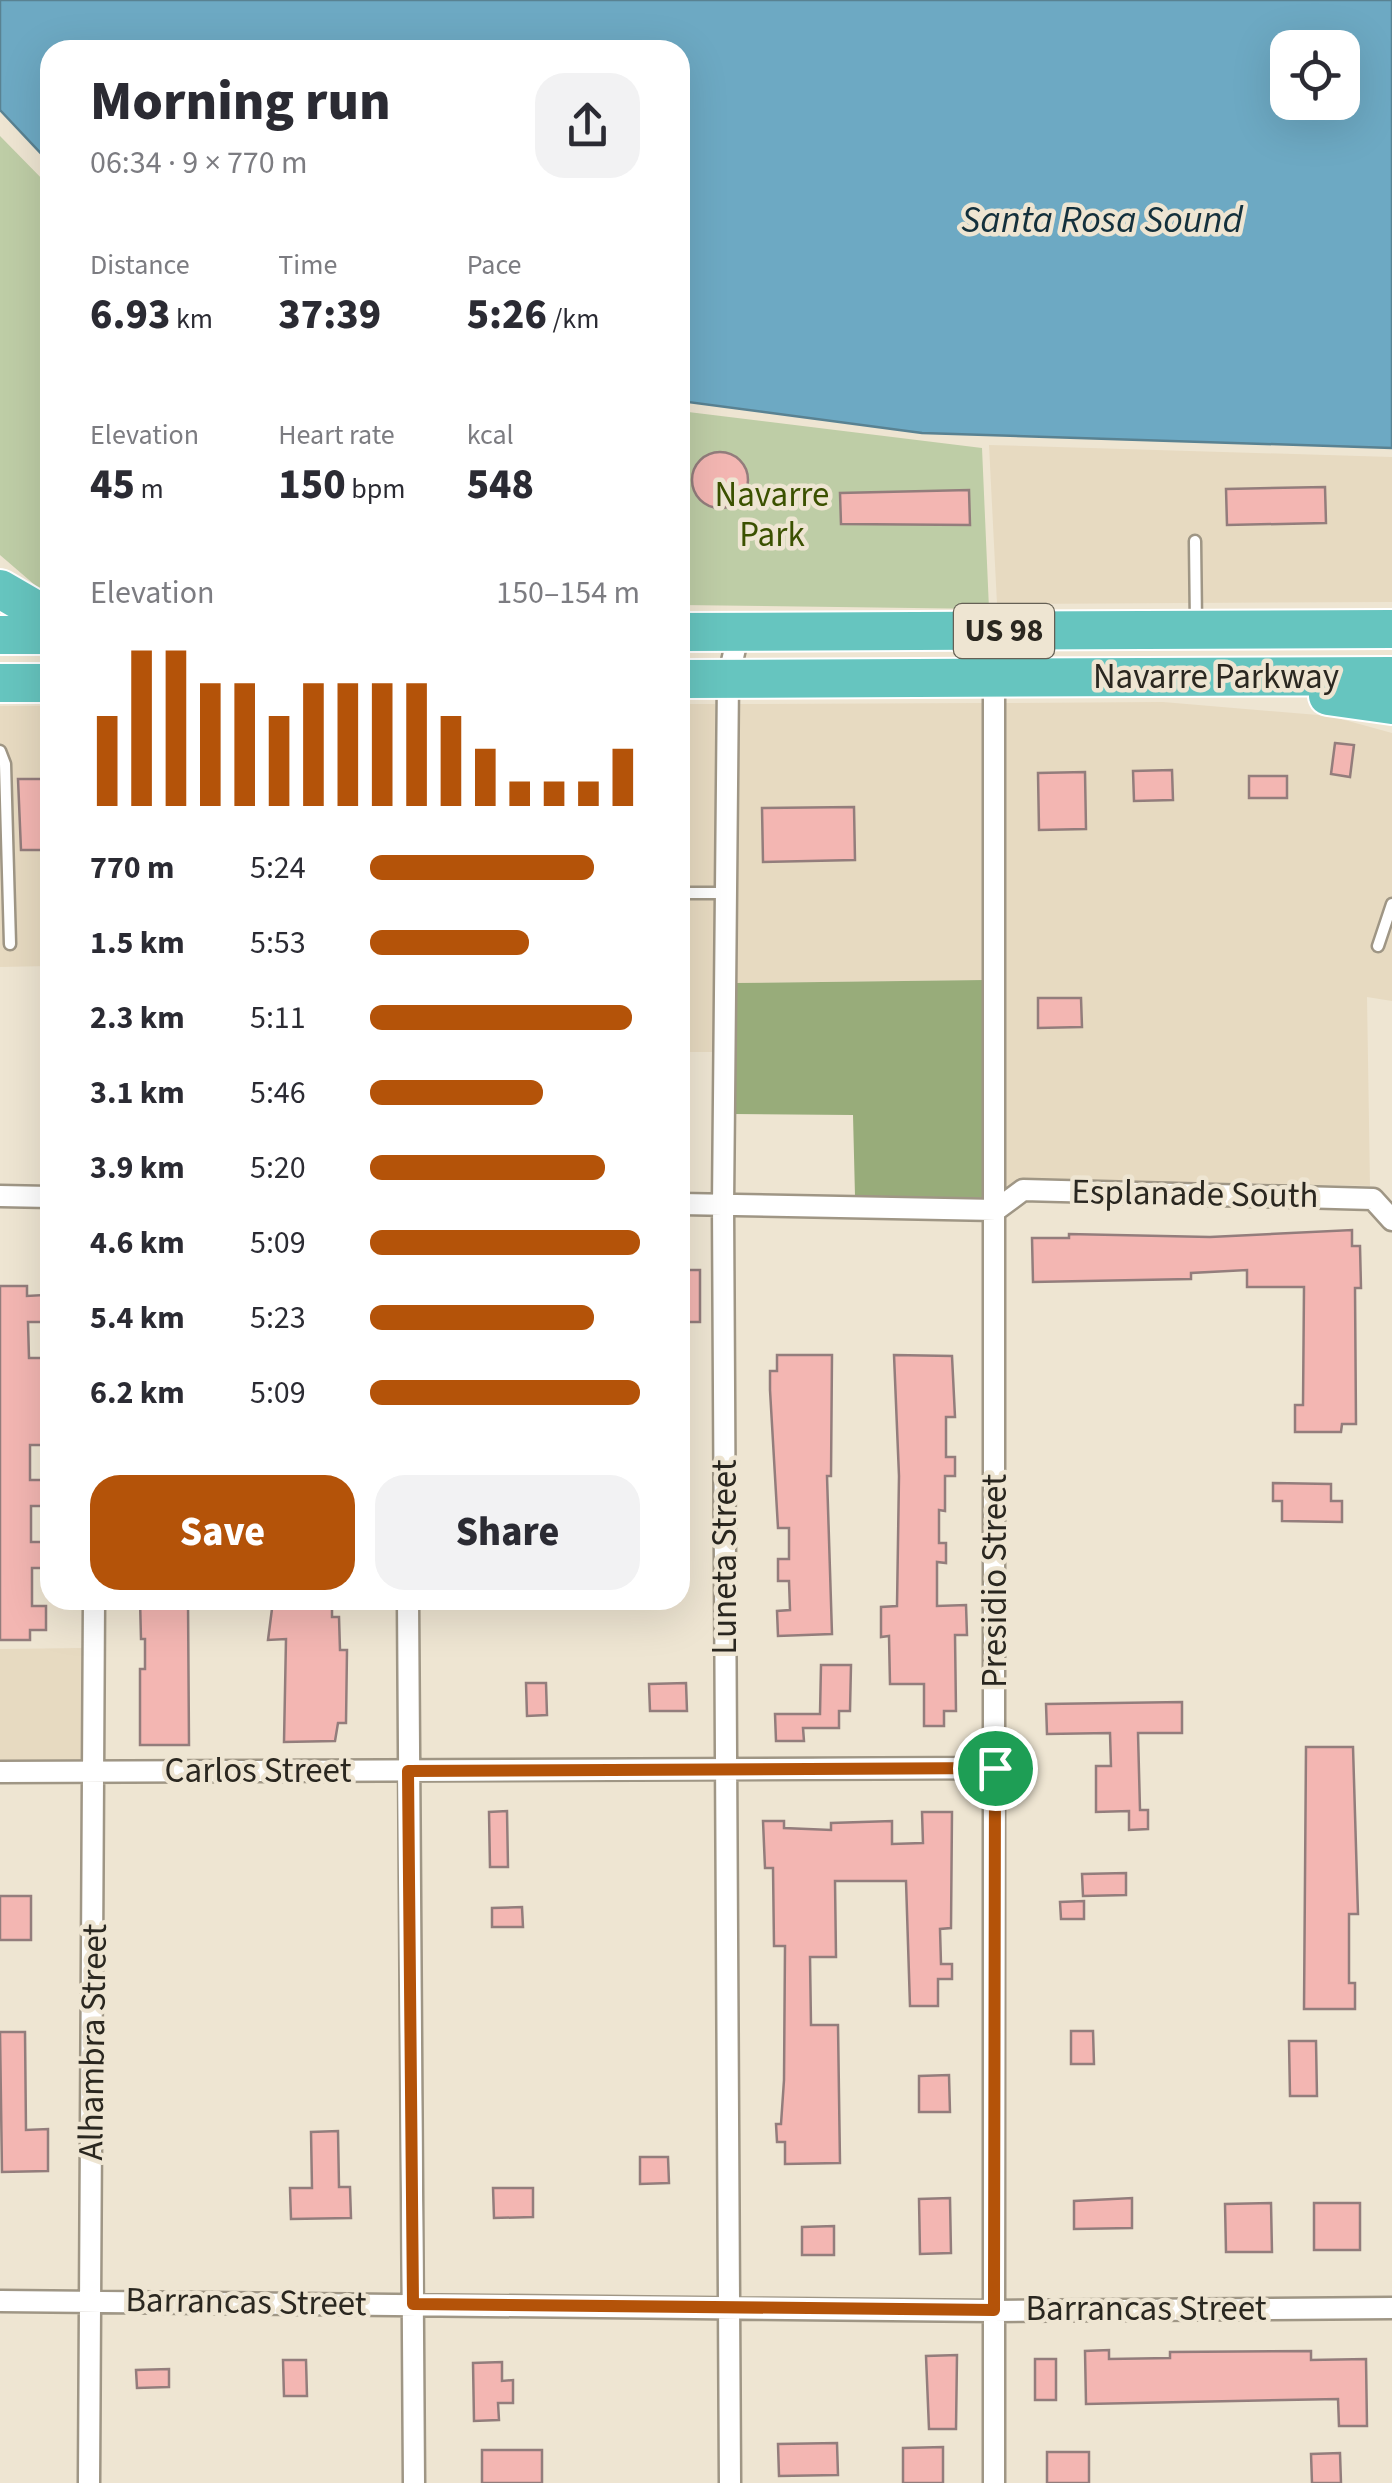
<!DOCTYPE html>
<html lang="en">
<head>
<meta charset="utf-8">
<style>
  :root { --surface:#fff; --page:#f2f2f3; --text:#2b2b33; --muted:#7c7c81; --accent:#b45309 }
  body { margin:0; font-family:"Source Sans 3",sans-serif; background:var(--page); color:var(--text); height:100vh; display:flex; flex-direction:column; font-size:38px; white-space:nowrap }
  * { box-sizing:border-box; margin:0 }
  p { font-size:32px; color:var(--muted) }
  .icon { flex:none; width:55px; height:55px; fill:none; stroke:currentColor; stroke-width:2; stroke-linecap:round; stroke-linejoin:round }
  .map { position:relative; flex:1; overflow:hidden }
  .details { position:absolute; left:40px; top:40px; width:650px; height:1570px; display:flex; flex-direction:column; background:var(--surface); border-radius:30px; box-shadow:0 10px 40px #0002 }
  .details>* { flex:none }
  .buttons { position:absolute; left:1270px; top:30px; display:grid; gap:20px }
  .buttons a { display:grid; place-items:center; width:90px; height:90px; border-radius:20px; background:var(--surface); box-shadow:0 10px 40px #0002; font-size:50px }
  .pin { position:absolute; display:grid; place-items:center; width:85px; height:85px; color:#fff; margin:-42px; border:5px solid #fff; border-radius:50%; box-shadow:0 2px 10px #0007 }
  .round { display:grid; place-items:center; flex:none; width:105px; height:105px; border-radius:30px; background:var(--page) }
  .head { display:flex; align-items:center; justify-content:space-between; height:170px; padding:0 50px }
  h1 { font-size:55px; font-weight:800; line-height:75px }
  .figures { display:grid; grid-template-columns:repeat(3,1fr); gap:15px; height:170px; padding:10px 50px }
  .figures div { display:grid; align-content:center }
  .figures b { font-size:42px; font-weight:800 }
  .figures small { font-size:28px; font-weight:400 }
  .figures p { font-size:28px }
  .chart { height:280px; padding:20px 50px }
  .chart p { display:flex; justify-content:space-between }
  .chart svg { width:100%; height:180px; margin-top:10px; stroke:var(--accent); stroke-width:6 }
  .button { display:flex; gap:20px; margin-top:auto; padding:20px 50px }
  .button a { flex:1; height:115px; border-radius:30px; background:var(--accent); color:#fff; font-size:40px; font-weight:800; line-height:115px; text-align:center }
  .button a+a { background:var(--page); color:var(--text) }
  ul { padding:0 50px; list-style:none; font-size:32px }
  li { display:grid; grid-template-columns:160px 120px 1fr; align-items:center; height:75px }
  li i { height:25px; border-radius:12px; background:var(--accent) }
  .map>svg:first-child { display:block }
  .built { fill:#e7dac1 }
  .green { fill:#becda6 }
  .forest { fill:#98ac7a }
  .water { fill:#6da9c3; stroke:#598292; stroke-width:2.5; fill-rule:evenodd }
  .building { fill:#f3b6b2; stroke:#937d7c; stroke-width:2.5 }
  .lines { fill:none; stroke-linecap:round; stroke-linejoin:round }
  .lane-casing { stroke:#9f9685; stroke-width:15 }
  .street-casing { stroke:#9f9685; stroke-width:25 }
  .highway-casing { stroke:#fff; stroke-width:42 }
  .lane { stroke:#fff; stroke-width:10 }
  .street { stroke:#fff; stroke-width:20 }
  .highway { stroke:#66c5bf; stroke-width:38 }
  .route-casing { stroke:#fff; stroke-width:20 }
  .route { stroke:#b45309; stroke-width:12 }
  .labels { text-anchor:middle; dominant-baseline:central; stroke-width:9; stroke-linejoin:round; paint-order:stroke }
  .shield { fill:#eee5d2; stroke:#656055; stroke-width:2.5 }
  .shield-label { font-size:32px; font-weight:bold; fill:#2a2720 }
  .park-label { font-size:35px; fill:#3b5100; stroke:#eee5d2 }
  .street-label { font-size:35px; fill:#2a2720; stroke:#eee5d2 }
  .water-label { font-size:38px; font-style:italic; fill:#13303c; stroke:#eee5d2 }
</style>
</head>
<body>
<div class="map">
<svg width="1392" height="2483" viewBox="0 0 1392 2483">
  <rect width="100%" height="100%" fill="#eee5d2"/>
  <path class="built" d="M989 445 1392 457V602L997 604Z
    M1163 702 1330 716 1392 733V1001L1367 997 1370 1186 1023 1179 1005 1190 1003 703Z
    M984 703 985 980 734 983V704Z
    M680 704H715L714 1052H680Z
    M0 706H50V966L0 967Z
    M84 1648 85 1760 0 1761V1649Z"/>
  <path class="green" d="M0 136 50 187V598L0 555Z
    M680 411 982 448 989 609 680 605Z"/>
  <path class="forest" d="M985 980 986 1198 855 1196 853 1115 733 1114 734 983Z"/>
  <path class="water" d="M0 0H1392V448L922 433 680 401V50H50V163L0 110ZM1288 48H1342V102H1288Z"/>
  <path class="building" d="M692 480a28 28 0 1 1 56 0a28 28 0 1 1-56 0Z
    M1325 487 1326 523 1227 525 1226 489Z
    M969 490 970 525 841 524 840 493Z
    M1335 743 1354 745 1350 777 1331 774Z
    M1172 770 1173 800 1134 801 1133 771Z
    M1085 772 1086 829 1039 830 1038 773Z
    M1249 776H1287V798H1249Z
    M18 779H45L44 850H21Z
    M854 807 855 860 763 862 762 808Z
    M1038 998H1081L1082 1027 1038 1028Z
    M1352 1230V1246H1360L1361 1288H1355L1356 1424H1342L1341 1432H1295V1405H1303L1304 1287H1247V1270L1191 1273V1279L1033 1282 1032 1238H1069V1234L1210 1237Z
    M680 1270H700V1322H680Z
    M0 1286H27V1296L44 1295V1322H28L29 1358H44L45 1384 44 1445H30V1480H45L46 1506H31V1542H45V1568H32V1606H46V1630H30V1640H0Z
    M777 1355H832L831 1476H827L832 1634 778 1636 777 1611 790 1610 789 1581H778V1559H789V1528H778L770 1390V1371H777Z
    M894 1355 952 1356 955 1417H946V1457H955V1476H945V1511L939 1510V1543H946V1563L937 1562V1606L966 1605 967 1635H955L956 1711H944V1726H924V1684H890L889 1636 881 1637V1607L897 1606 899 1476Z
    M1273 1483 1331 1484V1501H1342V1522L1282 1521V1501H1273Z
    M140 1600H188L189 1745H140V1669H145V1639H141Z
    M273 1601H332V1617H339L340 1650H347L346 1723H338L335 1741 284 1742 286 1639 268 1640Z
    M821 1665H851L850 1711H839V1728H803L804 1741H776L775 1714H820Z
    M526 1683H546L547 1715 527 1716Z
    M686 1683 687 1711H650L649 1684Z
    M1182 1702V1733H1138L1140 1810H1148V1829L1129 1830V1811L1096 1812V1766H1111L1110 1733 1047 1734 1046 1704Z
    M1306 1747H1353L1358 1914H1349V1983H1355V2009H1304Z
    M507 1811 508 1867H490L489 1812Z
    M922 1812H952L951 1928 940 1929 941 1964H952V1979H938V2006H910L906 1881H835L836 1957H810L811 2025H838L840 2163 785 2164V2142H777L776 2124H781L784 2080 785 1946H774L773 1868H765L763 1821H784V1828L831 1830V1823L892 1821V1844L923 1843Z
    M1126 1873V1895L1083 1896 1082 1874Z
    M0 1896H31V1940H0Z
    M1084 1901V1919H1061L1060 1902Z
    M522 1907 523 1927H492V1908Z
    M1071 2031H1093L1094 2064H1071Z
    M0 2032H25L26 2130 48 2129V2171L2 2172Z
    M1289 2041H1316L1317 2096H1290Z
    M949 2075 950 2112H919V2076Z
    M338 2131 339 2187H350L351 2218 291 2219 290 2188H312L311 2132Z
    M640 2157H668L669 2183 640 2184Z
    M493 2188H533V2217L494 2218Z
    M950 2198 951 2253 920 2254 919 2199Z
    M1132 2198V2228L1074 2229V2201Z
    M1271 2203 1272 2252H1226L1225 2204Z
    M1314 2203H1360V2250H1314Z
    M834 2226V2255H802V2227Z
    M1109 2350V2359L1170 2358V2352L1311 2351V2360L1366 2359 1367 2426H1339L1338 2399 1086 2404 1085 2351Z
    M957 2355 956 2429H929L926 2356Z
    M1035 2359H1056V2400H1035Z
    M283 2360H306L307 2396H284Z
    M502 2362V2381L513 2380V2403H498L499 2420 474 2421 473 2363Z
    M169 2369V2387L137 2388 136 2370Z
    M837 2443 838 2475 779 2476 778 2444Z
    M943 2447V2483H903V2448Z
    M482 2450H542V2483H482Z
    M1047 2452H1089V2483H1047Z
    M1340 2453 1341 2483H1312L1311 2454Z"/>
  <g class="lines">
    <g class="lane-casing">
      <path id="lane" d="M1195 541 1196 624
        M0 751 5 764 10 944
        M680 893H726
        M1378 946 1392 904"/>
    </g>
    <g class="street-casing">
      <path id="street" d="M994 679V2483
        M0 1196 50 1197
        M680 1204 996 1210 1023 1190 1373 1199 1392 1220
        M408 1600 414 2483
        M0 1772 995 1768
        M0 2301 994 2311 1392 2308
        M89 2483 94 1600
        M730 2483 723 1205 728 679 739 631"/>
    </g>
    <g class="highway-casing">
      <path id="highway" d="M0 589 50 618
        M680 632 1392 629
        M0 635H50
        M680 679 1392 676
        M0 683H50
        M1328 696 1392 705"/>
    </g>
    <use href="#lane" class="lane"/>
    <use href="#street" class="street"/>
    <use href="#highway" class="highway"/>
  </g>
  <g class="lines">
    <g class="route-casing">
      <path id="route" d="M995 1768 994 2310 413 2304 408 1771Z"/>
    </g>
    <use href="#route" class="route"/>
  </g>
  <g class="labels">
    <rect class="shield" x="954" y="604" width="100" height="54" rx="8"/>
    <g class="shield-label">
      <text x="1004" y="631">US 98</text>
    </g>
    <g class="park-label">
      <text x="772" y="495">Navarre<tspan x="772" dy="40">Park</tspan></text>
    </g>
    <g class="street-label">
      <text x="1216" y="677">Navarre Parkway</text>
      <text transform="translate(1195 1194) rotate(1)">Esplanade South</text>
      <text transform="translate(725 1557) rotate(-90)">Luneta Street</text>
      <text transform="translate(995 1581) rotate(-90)">Presidio Street</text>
      <text x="258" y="1771">Carlos Street</text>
      <text transform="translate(93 2042) rotate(-89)">Alhambra Street</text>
      <text transform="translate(246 2302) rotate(1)">Barrancas Street</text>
      <text x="1146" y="2309">Barrancas Street</text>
    </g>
    <g class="water-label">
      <text x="1102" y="220">Santa Rosa Sound</text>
    </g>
  </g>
</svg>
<div class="buttons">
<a><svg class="icon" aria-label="locate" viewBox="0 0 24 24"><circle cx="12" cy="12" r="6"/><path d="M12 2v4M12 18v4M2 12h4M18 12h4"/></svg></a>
</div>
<div class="pin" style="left:995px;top:1768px;background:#1e9e55"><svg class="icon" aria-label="arrive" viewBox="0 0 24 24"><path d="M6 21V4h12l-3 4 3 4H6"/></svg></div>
<section class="details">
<div class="head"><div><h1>Morning run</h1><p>06:34 · 9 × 770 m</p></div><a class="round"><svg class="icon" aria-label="share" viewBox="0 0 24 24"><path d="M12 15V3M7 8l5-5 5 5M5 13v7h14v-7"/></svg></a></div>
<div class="figures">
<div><p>Distance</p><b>6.93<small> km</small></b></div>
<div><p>Time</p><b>37:39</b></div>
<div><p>Pace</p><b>5:26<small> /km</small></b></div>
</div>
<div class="figures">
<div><p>Elevation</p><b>45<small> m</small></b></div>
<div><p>Heart rate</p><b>150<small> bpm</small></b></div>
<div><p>kcal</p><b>548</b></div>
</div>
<div class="chart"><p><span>Elevation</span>150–154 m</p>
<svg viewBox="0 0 160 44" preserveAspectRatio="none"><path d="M5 44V22M15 44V6M25 44V6M35 44V14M45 44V14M55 44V22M65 44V14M75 44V14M85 44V14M95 44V14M105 44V22M115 44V30M125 44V38M135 44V38M145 44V38M155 44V30"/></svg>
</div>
<ul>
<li><b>770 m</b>5:24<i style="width:83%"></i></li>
<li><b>1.5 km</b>5:53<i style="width:59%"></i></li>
<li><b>2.3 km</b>5:11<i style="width:97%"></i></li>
<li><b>3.1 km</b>5:46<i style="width:64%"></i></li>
<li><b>3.9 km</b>5:20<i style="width:87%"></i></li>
<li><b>4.6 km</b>5:09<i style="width:100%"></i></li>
<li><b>5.4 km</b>5:23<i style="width:83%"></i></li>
<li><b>6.2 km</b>5:09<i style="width:100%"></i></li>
</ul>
<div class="button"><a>Save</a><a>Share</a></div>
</section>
</div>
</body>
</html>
